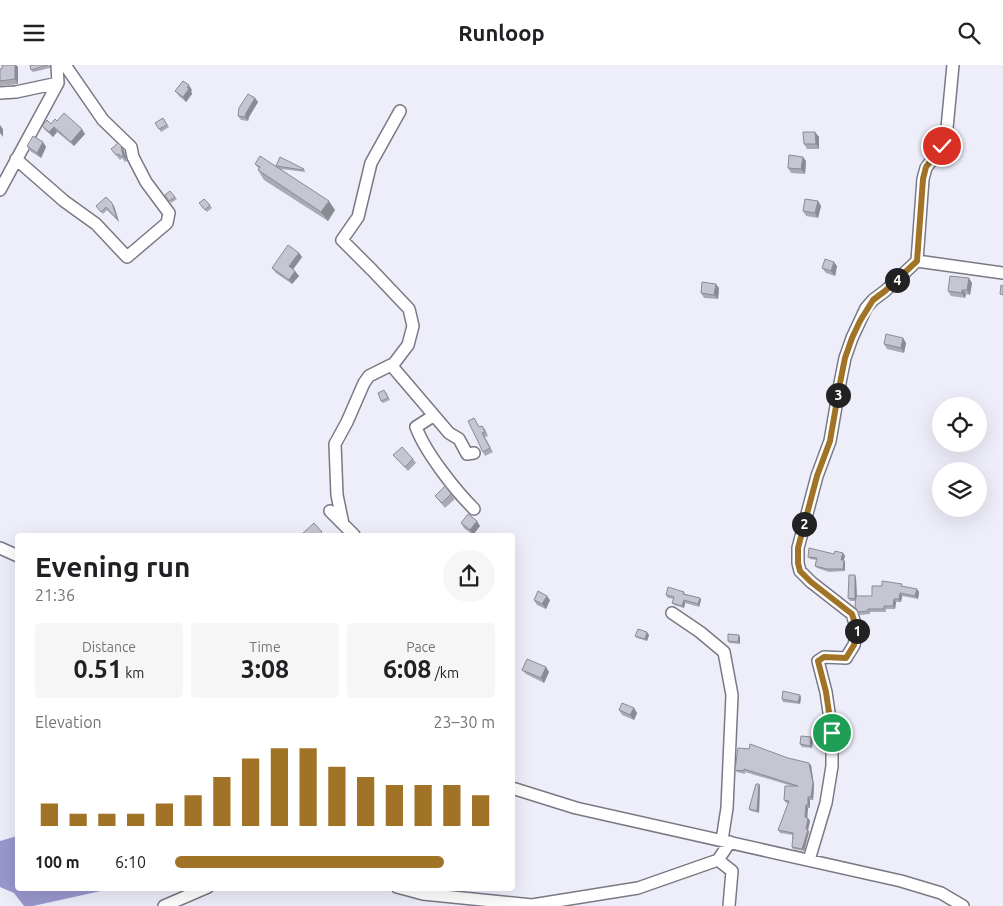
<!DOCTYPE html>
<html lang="en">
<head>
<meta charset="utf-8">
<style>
  :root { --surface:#fff; --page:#f6f6f6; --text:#202124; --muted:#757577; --accent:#a17326 }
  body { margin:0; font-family:Ubuntu,sans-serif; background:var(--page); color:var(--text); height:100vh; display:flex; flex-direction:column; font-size:19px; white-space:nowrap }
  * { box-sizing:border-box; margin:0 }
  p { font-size:16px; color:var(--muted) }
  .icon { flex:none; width:28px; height:28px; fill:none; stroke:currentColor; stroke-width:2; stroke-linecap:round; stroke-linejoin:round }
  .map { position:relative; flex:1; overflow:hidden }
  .details { position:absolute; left:15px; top:468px; width:500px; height:358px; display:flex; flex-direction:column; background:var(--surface); border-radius:5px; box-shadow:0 5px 20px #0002 }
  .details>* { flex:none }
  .tools { position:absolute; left:932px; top:332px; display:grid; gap:10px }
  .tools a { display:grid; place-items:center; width:55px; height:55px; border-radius:50%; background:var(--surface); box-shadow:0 5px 20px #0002; font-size:25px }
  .pin { position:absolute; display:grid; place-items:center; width:42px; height:42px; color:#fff; margin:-21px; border:2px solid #fff; border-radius:50%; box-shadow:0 1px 5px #0007 }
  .km { position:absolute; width:25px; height:25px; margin:-12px; border-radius:50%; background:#222; color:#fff; font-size:14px; line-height:25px; text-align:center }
  .round { display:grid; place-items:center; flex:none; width:52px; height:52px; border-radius:26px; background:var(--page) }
  .summary { display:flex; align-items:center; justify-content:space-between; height:85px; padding:0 20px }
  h1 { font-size:28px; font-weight:700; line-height:38px }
  .figures { display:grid; grid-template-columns:repeat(3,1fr); gap:8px; height:85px; padding:5px 20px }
  .figures div { display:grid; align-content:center; border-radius:5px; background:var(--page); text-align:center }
  .figures b { font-size:25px; font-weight:700 }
  .figures small { font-size:14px; font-weight:400 }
  .figures p { font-size:14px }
  .chart { height:140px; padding:10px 20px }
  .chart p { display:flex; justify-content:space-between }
  .chart svg { width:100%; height:90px; margin-top:5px; stroke:var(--accent); stroke-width:6 }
  ul { padding:0 20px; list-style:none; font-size:16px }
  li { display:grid; grid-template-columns:80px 60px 1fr; align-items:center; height:38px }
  li i { height:12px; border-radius:6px; background:var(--accent) }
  header { display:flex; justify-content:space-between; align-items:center; height:65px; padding:0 20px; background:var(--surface); font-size:22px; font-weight:700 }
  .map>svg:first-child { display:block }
  .water { fill:#9a97ce }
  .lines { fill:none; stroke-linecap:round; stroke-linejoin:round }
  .minor-casing { stroke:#797985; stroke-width:14 }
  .minor { stroke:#fff; stroke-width:11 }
  .wall { fill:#aaaab5 }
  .shaded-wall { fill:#8b8b94 }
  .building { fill:#c6c6d3; stroke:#8b8b94 }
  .route-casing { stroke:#fff; stroke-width:10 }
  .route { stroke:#a17326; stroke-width:6 }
</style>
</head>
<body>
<header><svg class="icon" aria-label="menu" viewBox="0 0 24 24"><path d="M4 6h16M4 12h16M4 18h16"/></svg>Runloop<svg class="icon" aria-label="search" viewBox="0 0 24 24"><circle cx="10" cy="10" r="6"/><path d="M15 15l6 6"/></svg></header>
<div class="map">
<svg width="1003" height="841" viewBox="0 0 1003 841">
  <rect width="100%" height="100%" fill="#eeeefb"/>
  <path class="water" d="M17 771 18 822 107 823 101 826 33 841H24L14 828 0 822V776Z"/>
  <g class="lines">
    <g class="minor-casing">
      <path id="minor" d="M0 28 16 27 58 18
        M16 94 64 136 96 159 127 192 167 158 169 148 146 117 133 92 131 82 103 55 65 0
        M0 125 58 18 57 0
        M917 196 1003 208
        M392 301 408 280 413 261 409 244 372 205 342 175 358 152 371 98 400 46
        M433 351 416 362C425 387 455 425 474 444
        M330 446 354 470
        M343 459 337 430 335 379 347 357 364 318 369 311 391 300 449 368 459 374 467 389 474 388
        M0 483 18 491
        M672 548 700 567 724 587 732 630 727 743 722 775
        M512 723 576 743 901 816 941 828 963 841
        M718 795 732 806 729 841
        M809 795 826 738 832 701V668L826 627 818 596 824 592 846 593 854 580 857 565 852 549 811 517 800 506 798 498V483L817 411 830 376 840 318 845 293 852 273 866 243 873 235 885 226 917 196 923 114 926 103 942 81 947 63 953 0
        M397 822 423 829 532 840 638 823 718 795 730 777
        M164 841 208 822"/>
    </g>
    <use href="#minor" class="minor"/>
  </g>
  <path class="wall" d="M2 0H16L18 2V19L0 21V4H2Z
    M50 0V3L33 7 31 5Z
    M192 25 191 26 192 29 186 37 179 31 175 26Z
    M255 33 258 37 249 52 248 56 241 55 238 51Z
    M163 53 169 62 161 67 155 58Z
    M57 56 85 69 74 81 57 67 53 72 45 65 42 61 51 59Z
    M815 67 819 72V84H807L804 79Z
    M43 77 46 82 41 93 30 86 27 81Z
    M121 81 124 86 127 96 125 97 122 93 120 95 111 84Z
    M806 96 805 109 791 108 788 103Z
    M255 99 304 104 305 106V107L281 104 335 145 328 156 264 115 258 105 259 104Z
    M170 126 177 134 171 138 165 130Z
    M818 136 821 141 818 153 806 151 803 146Z
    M210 140 212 143 207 147 201 141Z
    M96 141H114L119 157 107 145 103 149Z
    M299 188 302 192 293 204 299 211 292 219 276 208 272 203Z
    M837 201 835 211 826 208 822 203Z
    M972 218 970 230 966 229 965 233 951 231 948 226Z
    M719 223 718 234 704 233 701 228Z
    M903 273 906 278 904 288 887 284 884 279Z
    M386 327 390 335 383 338 381 336Z
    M476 357 479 362 482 361 485 364 488 371 485 372 493 387 485 391 483 387Z
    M393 390 413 394 416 398 408 406Z
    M451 429 455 434 445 443 435 431Z
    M461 458 480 461 473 470 464 463Z
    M843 488 845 491 844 495 845 498V506L829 507 817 503 815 501 816 495 810 494 808 492Z
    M856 513 857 531H872L904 522 917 524 919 527 918 534 902 531 901 537H896L895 544H886V547H870V549L860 550 858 547 856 536H850L848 533Z
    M684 527 685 529 700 533 701 535 699 542 685 538 684 543 674 540 672 538 674 534 668 533 666 530Z
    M534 535H550L546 544 537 540Z
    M649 570 647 576 637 573 635 571Z
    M740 572V579L729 578 728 576Z
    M546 602 549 607 544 618 526 609 522 605Z
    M801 632 800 639 783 637 782 634Z
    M634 643 637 648 634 655 622 650 619 645Z
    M811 672 813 675 812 683 802 682 800 679Z
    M788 693 811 700 814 721 813 735H810V743H808L807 753 810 756 808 765 809 767 804 786 793 784 792 782 793 770 780 768 778 765 788 738H786L784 735 792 721 745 707V709L737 707 735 705Z
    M759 719 760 721 759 748 751 746 749 744Z"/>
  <path class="shaded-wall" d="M15 0H16L18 2V19L15 14Z
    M189 20 192 25 191 26 192 29 186 37 183 32Z
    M255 33 258 37 249 52 248 56 245 52 246 48Z
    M0 60 3 64V72L0 68Z
    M54 62 57 67 53 72 49 67Z
    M82 64 85 69 74 81 71 77Z
    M815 67 819 72V84L816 79Z
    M43 77 46 82 41 93 37 88Z
    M121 81 124 86 127 96 123 91Z
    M803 92 806 96 805 109 801 104Z
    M329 136 335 145 328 156 321 147Z
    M818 136 821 141 818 153 815 148Z
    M112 138 114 141 119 157 117 154Z
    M299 188 302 192 292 206 289 201Z
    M834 197 837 201 835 211 831 206Z
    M295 206 299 211 292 219 289 215Z
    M969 213 972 218 970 230 967 225Z
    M716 219 719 223 718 234 714 230Z
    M962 225 966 229 965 233 962 228Z
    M903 273 906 278 904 288 901 283Z
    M477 456 480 461 473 470 470 465Z
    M843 488 845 491 843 497 841 495Z
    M844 495 845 498V506L843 504Z
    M855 510 856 513 857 536 855 534Z
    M917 524 919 527 918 534 915 531Z
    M900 528 902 531 901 537 899 534Z
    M547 531 550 535 546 544 542 539Z
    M700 533 701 535 699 542 698 539Z
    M894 534 896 537 895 544 893 541Z
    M684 535 685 538 684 543 682 541Z
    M647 567 649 570 647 576 645 574Z
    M739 570 740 572V579L738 577Z
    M546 602 549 607 544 618 541 613Z
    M800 630 801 632 800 639 798 637Z
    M634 643 637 648 634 655 630 650Z
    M811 672 813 675 812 683 810 681Z
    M809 698 811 700 814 721 813 735 811 732Z
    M759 719 760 721 759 748 757 746Z
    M808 732 810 735V743L808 740Z
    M806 740 808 743 807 755 805 752Z
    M808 753 810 756 808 765 809 767 804 786 802 784Z"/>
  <path class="building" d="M2 0H15V14L0 16V4H2Z
    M30 0H48L31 5Z
    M183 16 189 20 187 22 189 24 183 32 175 26Z
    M248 29 255 33 246 48 245 52 238 51 239 43Z
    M64 48 82 64 71 77 54 62 49 67 42 61 47 55 51 59 55 54 57 56Z
    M163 53 167 60 159 64 155 58Z
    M803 67H815L816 79H804Z
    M33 71 43 77 37 88 27 81Z
    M118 78 121 81 123 91 122 92 118 89 116 90 111 84Z
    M789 90 803 92 801 104 788 103Z
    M260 91 329 136 321 147 258 105 260 102 255 99Z
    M280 92 304 104 303 105 276 101Z
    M170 126 175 132 169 136 165 130Z
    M106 132 112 138 117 154 106 142 101 147 96 141Z
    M204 134 210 140 205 145 199 138Z
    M805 134 818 136 815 148 803 146Z
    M288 180 299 188 289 201 295 206 289 215 272 203Z
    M825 194 834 197 831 206 822 203Z
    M950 211 969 213 967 225H962V228L948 226Z
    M702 217 716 219 714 230 701 228Z
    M1001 220 1003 221V230L1000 229Z
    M886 269 903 273 901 283 884 279Z
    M384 325 388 333 381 336 378 328Z
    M474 353 479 362 482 361 485 367 482 368 490 383 483 387 468 356Z
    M402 382 413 394 405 402 393 390Z
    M445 421 451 429 442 438 435 431Z
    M468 449 477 456 470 465 461 458Z
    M314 458 322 467 319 470H303L302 469Z
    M809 483 834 489 835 486 843 488 841 495H844L843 504H827L815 501 817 493 808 492Z
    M849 510H855V534L848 533Z
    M882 516 902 519 901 521 917 524 915 531 900 528 899 534H894L893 541H884V544H868V546L858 547 855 541 856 531H872V521H882Z
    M668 522 684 527 683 529 700 533 698 539 684 535 682 541 672 538 674 532 666 530Z
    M538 526 547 531 542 539 534 535Z
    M638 564 647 567 645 574 635 571Z
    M728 569 739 570 738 577 728 576Z
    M527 594 546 602 541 613 522 605Z
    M783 626 800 630 798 637 782 634Z
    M622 638 634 643 630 650 619 645Z
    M801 671 811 672 810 681 800 679Z
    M750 679 788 693 809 698 813 718 811 732H808V740H806L805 752 808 753 806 764 808 765 802 784 792 782 793 768 778 765 789 736 784 735 785 721H798L744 704 743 706 735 705 738 683 749 684Z
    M756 719H759L757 746 749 744Z"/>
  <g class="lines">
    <g class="route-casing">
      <path id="route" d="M832 668 826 627 818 596 824 592 846 593 854 580 857 565 852 549 811 517 800 506 798 498V483L817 411 830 376 840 318 845 293 852 273 860 256 873 235 885 226 917 196 923 114 926 102 942 81"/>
    </g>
    <use href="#route" class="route"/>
  </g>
</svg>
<div class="tools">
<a><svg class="icon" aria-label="locate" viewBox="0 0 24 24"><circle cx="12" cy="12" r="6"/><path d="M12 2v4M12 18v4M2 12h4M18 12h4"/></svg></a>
<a><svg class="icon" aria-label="layers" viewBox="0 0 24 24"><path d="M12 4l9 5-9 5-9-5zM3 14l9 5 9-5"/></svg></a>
</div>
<div class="pin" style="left:832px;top:668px;background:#1e9e55"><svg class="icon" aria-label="arrive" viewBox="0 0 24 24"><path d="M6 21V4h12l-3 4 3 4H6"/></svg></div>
<div class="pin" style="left:942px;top:81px;background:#d93025"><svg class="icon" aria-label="check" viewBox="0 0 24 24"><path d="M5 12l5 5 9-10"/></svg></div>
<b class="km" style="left:857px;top:566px">1</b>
<b class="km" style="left:804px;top:459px">2</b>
<b class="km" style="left:838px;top:330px">3</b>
<b class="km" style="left:897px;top:215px">4</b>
<section class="details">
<div class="summary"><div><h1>Evening run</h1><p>21:36</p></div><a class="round"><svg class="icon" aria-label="share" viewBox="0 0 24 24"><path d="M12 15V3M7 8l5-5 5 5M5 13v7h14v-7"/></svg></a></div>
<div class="figures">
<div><p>Distance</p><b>0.51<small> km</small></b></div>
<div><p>Time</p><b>3:08</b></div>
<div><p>Pace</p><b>6:08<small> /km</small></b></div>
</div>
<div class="chart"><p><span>Elevation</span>23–30 m</p>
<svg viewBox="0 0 160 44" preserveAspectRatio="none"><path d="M5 44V33M15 44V38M25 44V38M35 44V38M45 44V33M55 44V29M65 44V20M75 44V11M85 44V6M95 44V6M105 44V15M115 44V20M125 44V24M135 44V24M145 44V24M155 44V29"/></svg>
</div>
<ul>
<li><b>100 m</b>6:10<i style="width:84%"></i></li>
</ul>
</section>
</div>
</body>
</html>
